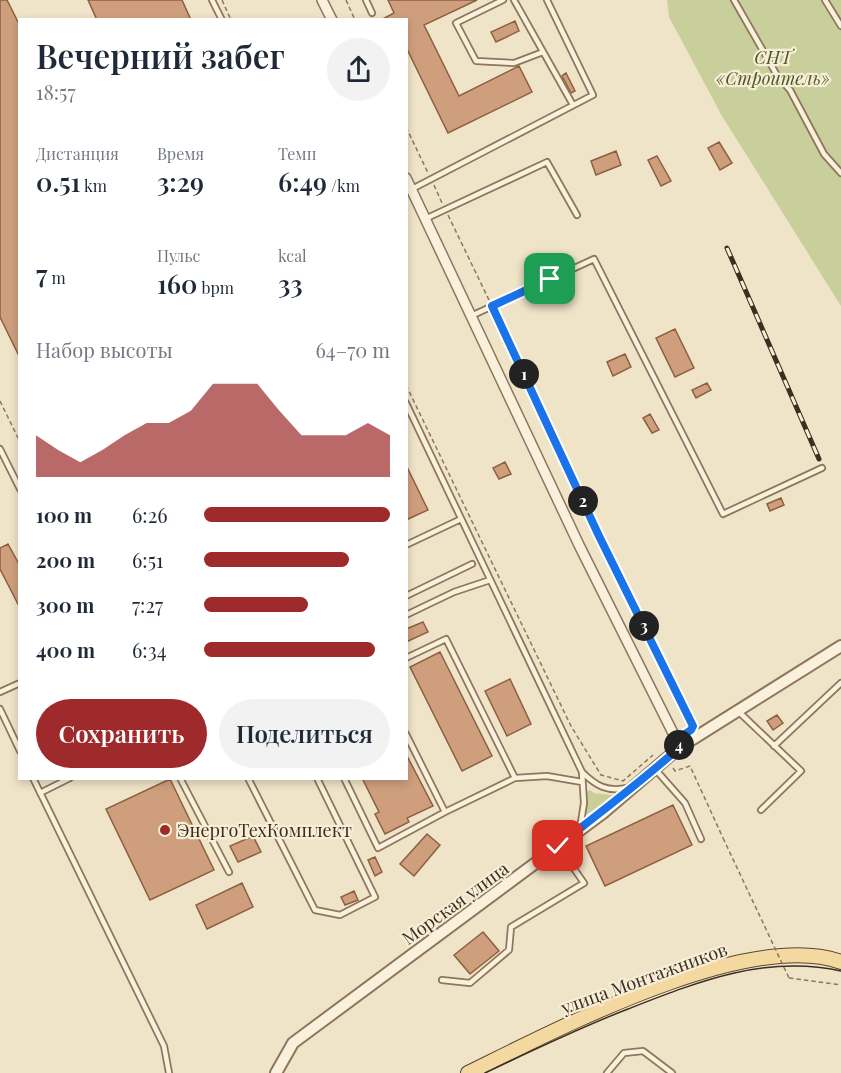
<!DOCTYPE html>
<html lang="ru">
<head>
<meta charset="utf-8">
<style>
  :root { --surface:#fff; --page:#f2f2f3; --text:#1f2937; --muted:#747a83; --accent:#9e2a2b }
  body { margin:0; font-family:"Playfair Display",serif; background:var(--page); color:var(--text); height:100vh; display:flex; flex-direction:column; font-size:22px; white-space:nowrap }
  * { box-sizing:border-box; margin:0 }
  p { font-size:20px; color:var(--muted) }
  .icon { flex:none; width:33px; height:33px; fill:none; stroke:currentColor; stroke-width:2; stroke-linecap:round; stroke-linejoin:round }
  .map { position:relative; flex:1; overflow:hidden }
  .panel { position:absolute; left:18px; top:18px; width:390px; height:762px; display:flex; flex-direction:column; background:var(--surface); border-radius:0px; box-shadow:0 3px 9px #0003 }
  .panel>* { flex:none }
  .pin { position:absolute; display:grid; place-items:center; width:51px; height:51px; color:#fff; margin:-26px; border-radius:12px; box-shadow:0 3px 9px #0006 }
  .km { position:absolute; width:30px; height:30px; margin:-15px; border-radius:50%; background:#222; color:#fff; font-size:16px; line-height:30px; text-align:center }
  .round { display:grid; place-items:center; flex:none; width:63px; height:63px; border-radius:32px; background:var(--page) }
  .head { display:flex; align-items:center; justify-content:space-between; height:102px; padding:0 18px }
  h1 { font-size:33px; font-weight:600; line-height:45px }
  .stats { display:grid; grid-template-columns:repeat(3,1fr); gap:9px; height:102px; padding:6px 18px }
  .stats div { display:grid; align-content:center }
  .stats b { font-size:26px; font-weight:600 }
  .stats small { font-size:16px; font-weight:400 }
  .stats p { font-size:16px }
  .chart { height:168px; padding:12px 18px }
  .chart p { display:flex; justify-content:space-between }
  .chart svg { width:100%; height:108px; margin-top:6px; fill:var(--accent); opacity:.7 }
  .cta { display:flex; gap:12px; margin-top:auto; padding:12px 18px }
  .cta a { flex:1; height:69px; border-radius:36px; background:var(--accent); color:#fff; font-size:24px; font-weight:600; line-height:69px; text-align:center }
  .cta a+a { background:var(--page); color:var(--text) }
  ul { padding:0 18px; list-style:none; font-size:20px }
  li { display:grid; grid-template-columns:96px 72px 1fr; align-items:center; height:45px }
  li i { height:15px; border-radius:8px; background:var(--accent) }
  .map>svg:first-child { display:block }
  .green { fill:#c9cf9b }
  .building { fill:#cf9f7d; stroke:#8d5f41; stroke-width:1.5 }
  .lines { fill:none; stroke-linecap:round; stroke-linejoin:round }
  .service-casing { stroke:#8d765c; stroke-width:8 }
  .minor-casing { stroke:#8d765c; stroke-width:12 }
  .tertiary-casing { stroke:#8d765c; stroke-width:14 }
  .primary-casing { stroke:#5b4430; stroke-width:16 }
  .path { stroke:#8d765c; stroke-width:1.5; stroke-dasharray:4.5 3; stroke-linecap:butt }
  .service { stroke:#faf1dc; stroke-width:4.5 }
  .minor { stroke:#faf1dc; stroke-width:9 }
  .tertiary { stroke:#faf1dc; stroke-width:10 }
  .primary { stroke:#f3d9a0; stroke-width:14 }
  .tram { stroke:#3d2e20; stroke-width:1.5 }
  .rail-casing { stroke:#3d2e20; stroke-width:5 }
  .rail { stroke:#f7eed8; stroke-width:3; stroke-dasharray:9; stroke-linecap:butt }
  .path-bridge { stroke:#8d765c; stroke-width:1.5; stroke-dasharray:4.5 3; stroke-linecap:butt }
  .route-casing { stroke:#fff; stroke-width:12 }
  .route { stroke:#1a73e8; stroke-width:8 }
  .poi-dot { fill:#9e2a2b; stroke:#f7eed8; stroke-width:2 }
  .labels { text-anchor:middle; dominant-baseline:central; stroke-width:4.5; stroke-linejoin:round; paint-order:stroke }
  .park-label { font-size:18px; font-style:italic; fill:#4d5a26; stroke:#f7eed8 }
  .poi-label { font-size:18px; fill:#3d2e20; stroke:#f7eed8; text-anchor:start }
  .street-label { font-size:18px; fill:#3d2e20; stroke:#f7eed8 }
</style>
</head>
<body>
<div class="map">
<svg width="841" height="1073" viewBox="0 0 841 1073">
  <rect width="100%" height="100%" fill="#f0e4c8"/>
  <path class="green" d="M667 0H841V306L722 116 669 17Z
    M590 790 594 793 612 795V797L586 815 587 791Z"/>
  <path class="building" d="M0 0H7L20 26V358L0 317Z
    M88 0H182L191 20H97Z
    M388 0H477L424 25 459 96 519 66 532 92 448 133 406 47V20H381L394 13Z
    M515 21 519 31 496 42 491 32Z
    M566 73 575 91 571 93 562 76Z
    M719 142 732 163 720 170 708 148Z
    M616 151 621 165 596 175 591 161Z
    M657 156 671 181 661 186 648 160Z
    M675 329 694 368 675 377 656 338Z
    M625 354 631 367 613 376 607 362Z
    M707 383 711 390 696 398 692 390Z
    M650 414 659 430 652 433 643 418Z
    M505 462 511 474 499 479 493 468Z
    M406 465 428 510 406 520Z
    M781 498 784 505 770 511 767 504Z
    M8 544 20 566V608L0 569V548Z
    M423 622 428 632 406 642V629Z
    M440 652 492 756 462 771 410 667Z
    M510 679 531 724 507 736 485 691Z
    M777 715 783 723 773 730 767 721Z
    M406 754 433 806 407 818 409 822 385 834 375 814 379 812 362 778H406Z
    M170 779 214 870 150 900 106 809Z
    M673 805 692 845 605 886 586 846Z
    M427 834 440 845 414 876 400 864Z
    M253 836 261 852 238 862 230 846Z
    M375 857 382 872 375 876 368 860Z
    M242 883 253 907 207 929 196 905Z
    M354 891 358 900 345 905 341 897Z
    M483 932 499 951 470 974 454 955Z"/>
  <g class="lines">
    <g class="service-casing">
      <path id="service" d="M212 0 222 20
        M366 0 372 13
        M503 0 456 23 476 61 514 63 543 52
        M514 0 573 105
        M734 0 778 77 790 90 824 154 841 173
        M825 0 841 26
        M412 189 593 95 547 0
        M425 219 547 162 577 215
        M471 316 594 259 723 514 822 468
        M406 403 582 772 584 803 580 828
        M0 449 20 489
        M406 545 461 519
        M406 596 472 564
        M406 615 454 592 490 580
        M406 658 446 639 515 778
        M0 692 20 683
        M0 709 20 751
        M739 712 801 771 761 810
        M406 734 445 812 515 778 547 776 582 782
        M774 746 841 683
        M655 769 685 803 701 839
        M582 772C596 786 607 792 627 788
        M33 778 164 1046 169 1073
        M180 778 229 872
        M248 778 315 910 340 915 375 897 317 778
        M344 778 378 848 445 812
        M40 793 70 778
        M442 980 470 983 509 950 511 927 584 883 558 846
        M607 1073 624 1053 643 1051 672 1073"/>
    </g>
    <g class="minor-casing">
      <path id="minor" d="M322 0 332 20
        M406 178 579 545 680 747"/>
    </g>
    <g class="tertiary-casing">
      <path id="tertiary" d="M276 1073 293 1043 603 813 680 747 841 646"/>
    </g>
    <g class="primary-casing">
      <path id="primary" d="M468 1073C554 1031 748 928 841 962"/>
    </g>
    <path class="path" d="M222 0 231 20
      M346 0 355 20
      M406 127 428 173
      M434 185 442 203
      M448 215 489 300
      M495 312 692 728
      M406 385 571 726 601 775 623 781 653 755
      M0 401 20 442
      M673 768 675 771 690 766 723 838
      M789 978 841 985"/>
    <use href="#service" class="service"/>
    <use href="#minor" class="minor"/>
    <use href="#tertiary" class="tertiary"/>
    <use href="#primary" class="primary"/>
    <path class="tram" d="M485 1073C533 1050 579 1028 628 1009 697 982 766 954 841 971"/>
    <g class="rail-casing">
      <path id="rail" d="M727 248 819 459"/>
    </g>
    <use href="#rail" class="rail"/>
    <path class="path-bridge" d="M723 838 789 978"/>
  </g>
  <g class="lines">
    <g class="route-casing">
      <path id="route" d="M550 279 492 306 599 536 693 726 691 730 676 740 680 747C641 782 599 813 558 846"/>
    </g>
    <use href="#route" class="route"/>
  </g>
  <circle class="poi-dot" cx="165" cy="830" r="6"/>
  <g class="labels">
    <g class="park-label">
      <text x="773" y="57">СНТ<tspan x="773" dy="21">«Строитель»</tspan></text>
    </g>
    <g class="poi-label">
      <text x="177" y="830">ЭнергоТехКомплект</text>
    </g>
    <g class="street-label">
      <text transform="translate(455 903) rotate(-36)">Морская улица</text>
      <text transform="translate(644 978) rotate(-20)">улица Монтажников</text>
    </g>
  </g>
</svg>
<div class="pin" style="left:550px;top:279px;background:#1e9e55"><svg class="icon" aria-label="arrive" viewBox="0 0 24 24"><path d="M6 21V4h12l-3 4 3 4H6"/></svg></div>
<div class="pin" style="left:558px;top:846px;background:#d93025"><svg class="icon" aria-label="check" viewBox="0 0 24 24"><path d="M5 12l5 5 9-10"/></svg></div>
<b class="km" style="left:524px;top:374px">1</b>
<b class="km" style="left:583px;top:501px">2</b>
<b class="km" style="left:644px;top:626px">3</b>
<b class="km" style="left:679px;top:745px">4</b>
<section class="panel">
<div class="head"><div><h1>Вечерний забег</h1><p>18:57</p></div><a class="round"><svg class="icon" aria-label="share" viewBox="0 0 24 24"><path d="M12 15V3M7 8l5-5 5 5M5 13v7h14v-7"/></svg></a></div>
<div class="stats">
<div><p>Дистанция</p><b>0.51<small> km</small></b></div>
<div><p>Время</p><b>3:29</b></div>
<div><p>Темп</p><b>6:49<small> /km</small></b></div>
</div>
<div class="stats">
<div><b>7<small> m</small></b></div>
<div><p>Пульс</p><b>160<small> bpm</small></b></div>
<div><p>kcal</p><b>33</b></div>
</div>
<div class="chart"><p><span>Набор высоты</span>64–70 m</p>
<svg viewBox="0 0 160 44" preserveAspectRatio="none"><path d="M0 44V27L10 33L20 38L30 33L40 27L50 22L60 22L70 17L80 6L90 6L100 6L110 17L120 27L130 27L140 27L150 22L160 27V44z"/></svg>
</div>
<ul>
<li><b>100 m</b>6:26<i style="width:100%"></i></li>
<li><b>200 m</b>6:51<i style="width:78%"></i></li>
<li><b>300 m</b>7:27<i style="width:56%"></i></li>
<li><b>400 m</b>6:34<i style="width:92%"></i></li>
</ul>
<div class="cta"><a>Сохранить</a><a>Поделиться</a></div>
</section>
</div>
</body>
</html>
